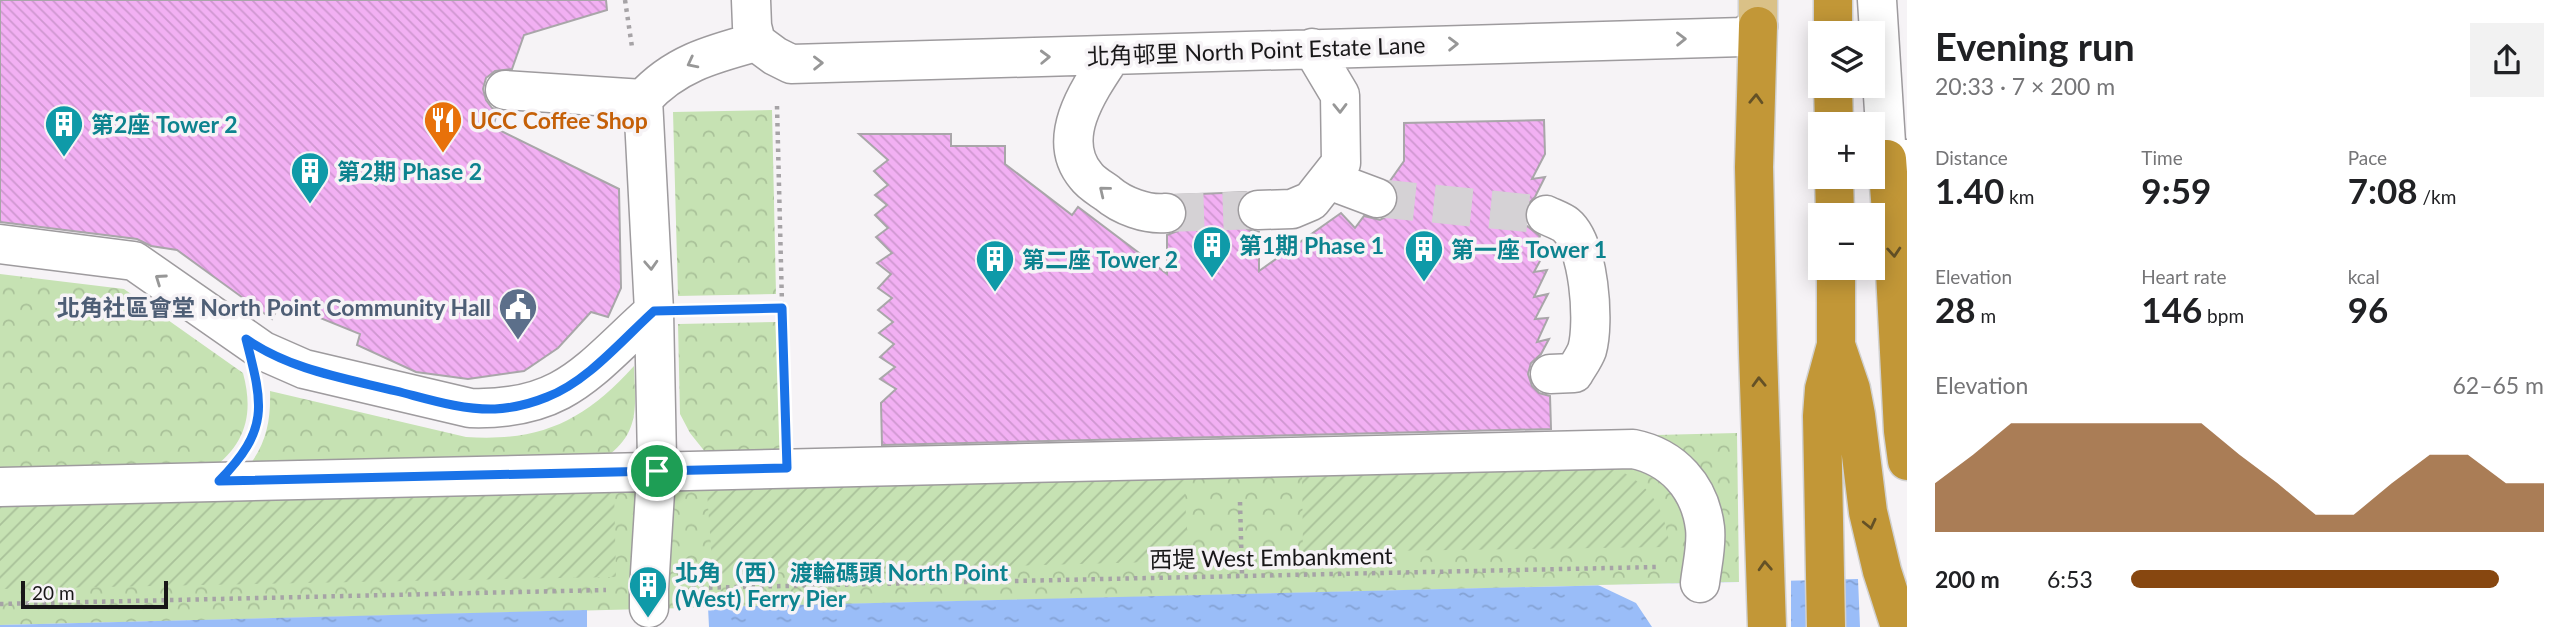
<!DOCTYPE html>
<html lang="en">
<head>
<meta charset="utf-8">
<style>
  :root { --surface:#fff; --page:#f2f2f2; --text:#202124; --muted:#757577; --accent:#874710 }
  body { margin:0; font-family:Lato,"Noto Sans TC",sans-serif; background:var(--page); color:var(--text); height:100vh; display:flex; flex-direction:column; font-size:26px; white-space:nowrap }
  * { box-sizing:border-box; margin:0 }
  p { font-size:23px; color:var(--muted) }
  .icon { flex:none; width:38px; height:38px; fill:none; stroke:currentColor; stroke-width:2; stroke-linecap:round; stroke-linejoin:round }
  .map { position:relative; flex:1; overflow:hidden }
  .drawer { display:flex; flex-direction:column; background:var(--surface); width:665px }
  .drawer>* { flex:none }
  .controls { position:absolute; left:1808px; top:21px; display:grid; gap:14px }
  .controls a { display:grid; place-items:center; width:77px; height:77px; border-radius:0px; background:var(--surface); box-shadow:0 4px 18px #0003; font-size:35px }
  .scale { position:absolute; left:21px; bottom:18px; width:147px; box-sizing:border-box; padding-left:7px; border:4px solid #181718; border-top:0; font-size:19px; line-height:24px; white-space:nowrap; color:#181718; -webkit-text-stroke:5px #f6f3f6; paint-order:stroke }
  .pin { position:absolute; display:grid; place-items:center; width:60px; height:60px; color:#fff; margin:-30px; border:4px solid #fff; border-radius:50%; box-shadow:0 2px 7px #0007 }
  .round { display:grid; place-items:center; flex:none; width:74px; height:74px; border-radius:0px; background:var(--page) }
  .headline { display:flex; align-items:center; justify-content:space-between; height:119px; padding:0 28px }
  h1 { font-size:38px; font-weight:700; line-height:52px }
  .figures { display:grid; grid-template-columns:repeat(3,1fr); gap:10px; height:119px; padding:7px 28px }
  .figures div { display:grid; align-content:center }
  .figures b { font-size:35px; font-weight:700 }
  .figures small { font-size:19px; font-weight:400 }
  .figures p { font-size:19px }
  .chart { height:196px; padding:14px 28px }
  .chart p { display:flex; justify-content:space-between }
  .chart svg { width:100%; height:126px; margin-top:7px; fill:var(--accent); opacity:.7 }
  ul { padding:0 28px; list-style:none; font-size:23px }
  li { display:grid; grid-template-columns:112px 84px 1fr; align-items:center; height:52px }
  li i { height:18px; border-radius:9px; background:var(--accent) }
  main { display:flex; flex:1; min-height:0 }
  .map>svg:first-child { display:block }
  .forest { fill:url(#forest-crowns) }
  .garden { fill:url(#garden-furrows) }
  .water { fill:url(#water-ripples) }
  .pier { fill:#f6f3f6 }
  .building { fill:url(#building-back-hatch); stroke:#a9a6a9; stroke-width:2 }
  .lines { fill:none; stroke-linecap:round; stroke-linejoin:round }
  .minor-tunnel { stroke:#d5d2d5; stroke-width:38; stroke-dasharray:38 19; stroke-linecap:butt }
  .minor-casing { stroke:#9e9b9e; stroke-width:41 }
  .major-casing { stroke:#d1d1d1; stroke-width:41 }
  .highway-casing { stroke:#d1d1d1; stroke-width:41 }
  .path { stroke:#a6a3a6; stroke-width:4.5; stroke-dasharray:3.5 5; stroke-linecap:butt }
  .minor { stroke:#fff; stroke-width:38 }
  .major { stroke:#dac187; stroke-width:38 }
  .highway { stroke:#c29737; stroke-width:38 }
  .oneway { stroke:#979797 }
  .oneway2 { stroke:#645126 }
  .route-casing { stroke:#fff; stroke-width:14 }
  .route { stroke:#1a73e8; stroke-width:9 }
  .labels { text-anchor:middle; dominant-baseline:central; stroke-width:7; stroke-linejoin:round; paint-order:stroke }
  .street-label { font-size:23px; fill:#181718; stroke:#f6f3f6 }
  .food-label { font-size:23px; font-weight:bold; fill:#c56008; stroke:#f6f3f6; text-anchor:start }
  .culture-label { font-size:23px; font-weight:bold; fill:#0d838f; stroke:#f6f3f6; text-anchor:start }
  .service-label { font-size:23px; font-weight:bold; fill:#4e5e75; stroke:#f6f3f6; text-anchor:end }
</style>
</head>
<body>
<main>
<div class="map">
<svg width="1907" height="627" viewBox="0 0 1907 627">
  <defs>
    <pattern id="forest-crowns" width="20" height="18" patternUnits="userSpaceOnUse" patternTransform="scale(1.75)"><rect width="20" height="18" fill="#c6e2b3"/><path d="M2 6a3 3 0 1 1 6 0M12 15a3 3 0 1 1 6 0" fill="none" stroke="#a9c199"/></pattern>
    <pattern id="garden-furrows" width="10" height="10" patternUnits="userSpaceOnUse" patternTransform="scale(1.75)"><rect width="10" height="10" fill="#c6e2b3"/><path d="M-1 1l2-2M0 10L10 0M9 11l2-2" fill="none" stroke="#a9c199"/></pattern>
    <pattern id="water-ripples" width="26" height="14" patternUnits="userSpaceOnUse" patternTransform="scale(1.75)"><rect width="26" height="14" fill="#9abdf8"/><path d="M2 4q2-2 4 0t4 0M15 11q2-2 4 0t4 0" fill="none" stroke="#84a2d4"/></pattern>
    <pattern id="building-back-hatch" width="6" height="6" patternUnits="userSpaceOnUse" patternTransform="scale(1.75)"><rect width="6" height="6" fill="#f2b0f3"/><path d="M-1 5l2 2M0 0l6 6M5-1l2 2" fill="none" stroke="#cf97d0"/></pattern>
  </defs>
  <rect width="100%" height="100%" fill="#f6f3f6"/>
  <path class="forest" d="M772 110 776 294 678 296 673 112Z
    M0 274 124 289 243 373C254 414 246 444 211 470H245C266 447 271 421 270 391L466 437C541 442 584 421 634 366 635 402 641 430 610 454L710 458 690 433 680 414 678 324 776 322 781 457 1737 433 1739 582 0 625Z"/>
  <path class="garden" d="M1602 461C1647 483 1662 497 1670 547L1303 552 1302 466Z
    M1184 470 1188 561 713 574 706 479Z
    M614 488 616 577 0 589V501Z"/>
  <path class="water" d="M1858 579 1860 627H709L708 607Z
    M587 610V627H0V625Z"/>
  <path class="pier" d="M1791 577V627H1652L1636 603 1598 585 1739 582V579Z"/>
  <path class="building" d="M0 0H606L607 10 524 35 512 69 495 71 486 78 483 89 486 100 492 108 498 110 493 127 619 189 621 288 608 317 591 312 558 348 524 371 468 379 416 372 357 345 360 334 281 302 272 319 177 250 151 246 137 239 0 222Z
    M1544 120 1545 154 1532 179 1545 177 1535 197 1527 205 1518 227 1527 226 1540 236 1534 249 1547 248 1534 272 1547 270 1534 297 1548 294 1535 319 1548 318 1537 342 1549 339 1541 354 1531 363 1528 374 1532 386 1539 393 1550 396 1551 429 882 445 881 403 896 389 880 379 895 367 880 357 894 344 879 333 893 322 878 310 892 298 878 288 891 274 877 263 892 253 876 237 888 228 875 215 887 205 875 195 888 185 874 171 888 160 859 134H951V146H1005V164L1072 215 1078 207 1167 274V235L1178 231 1185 224 1188 213 1185 202 1177 195 1245 192 1238 200 1236 211 1239 221 1247 229 1259 232V271L1341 213 1355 228 1364 216 1380 220 1391 214 1397 206 1399 195 1394 185 1390 181 1404 161V123Z"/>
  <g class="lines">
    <path class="minor-tunnel" d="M1377 198 1546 215
      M1166 213 1258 210"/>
    <g class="minor-casing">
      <path id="minor" d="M751 0 752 26 756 42
        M1877 0 1887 159H1907
        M756 42 775 56 791 64 1743 37 1758 26
        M1112 55C1090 88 1054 138 1086 176 1091 183 1100 188 1107 193 1122 206 1147 215 1166 213
        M505 90 643 99
        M1329 180 1377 198
        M1258 210 1292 209 1311 201 1341 163 1340 95 1312 48
        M1546 215C1552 218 1561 221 1566 225 1589 244 1595 322 1587 350 1584 358 1578 366 1574 373L1550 374
        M0 244 134 261 263 351 304 369 470 408C565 411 589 369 654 311
        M0 487 1633 449C1673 457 1700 487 1705 528 1707 546 1702 565 1700 583
        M649 608V589L657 460 654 311 643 99C674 64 712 54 756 42"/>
    </g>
    <g class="major-casing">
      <path id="major" d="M1758 26V0"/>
    </g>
    <g class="highway-casing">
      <path id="highway" d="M1833 0V33
        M1758 26 1754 167 1758 352 1767 627
        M1833 86 1834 124
        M1887 159 1894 252 1903 431 1907 461
        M1834 177 1835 215
        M1836 345 1851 389 1856 415 1868 512 1882 571 1900 627
        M1826 627 1822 416 1824 389 1836 345V268"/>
    </g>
    <path class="path" d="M625 0 632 47
      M777 106 785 423
      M700 310 782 308
      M253 437 260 413 259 398
      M1240 502 1242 574
      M692 588 1656 567
      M0 604 606 590"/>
    <use href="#minor" class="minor"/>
    <use href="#major" class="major"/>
    <use href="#highway" class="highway"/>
  </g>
  <defs><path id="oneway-chevron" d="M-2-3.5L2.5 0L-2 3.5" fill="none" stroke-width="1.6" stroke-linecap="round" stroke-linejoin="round" transform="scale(1.75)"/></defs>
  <g class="oneway">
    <use href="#oneway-chevron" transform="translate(1681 39) rotate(-1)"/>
    <use href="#oneway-chevron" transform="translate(1453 44) rotate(-1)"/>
    <use href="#oneway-chevron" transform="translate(1045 57) rotate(-2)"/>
    <use href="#oneway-chevron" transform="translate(692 63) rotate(153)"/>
    <use href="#oneway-chevron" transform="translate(818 63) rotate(-1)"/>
    <use href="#oneway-chevron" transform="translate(1340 108) rotate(89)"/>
    <use href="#oneway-chevron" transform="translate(1104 191) rotate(-141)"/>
    <use href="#oneway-chevron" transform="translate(651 265) rotate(87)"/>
    <use href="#oneway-chevron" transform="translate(160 279) rotate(-145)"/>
  </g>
  <g class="oneway2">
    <use href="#oneway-chevron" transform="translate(1756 99) rotate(-88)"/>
    <use href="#oneway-chevron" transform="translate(1894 252) rotate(86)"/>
    <use href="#oneway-chevron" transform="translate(1759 382) rotate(-92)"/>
    <use href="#oneway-chevron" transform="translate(1870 524) rotate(77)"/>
    <use href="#oneway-chevron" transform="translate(1765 566) rotate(-93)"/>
  </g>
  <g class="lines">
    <g class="route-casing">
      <path id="route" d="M782 308 787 468 219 481C270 429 263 405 246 339 291 370 344 378 396 391 428 399 461 410 495 409 513 408 530 404 547 397 587 382 622 340 654 311Z"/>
    </g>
    <use href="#route" class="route"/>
  </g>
  <defs>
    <g id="restaurant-pin" transform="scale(2.0125)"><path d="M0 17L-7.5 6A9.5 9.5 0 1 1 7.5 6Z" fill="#e8710a" stroke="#f6f3f6"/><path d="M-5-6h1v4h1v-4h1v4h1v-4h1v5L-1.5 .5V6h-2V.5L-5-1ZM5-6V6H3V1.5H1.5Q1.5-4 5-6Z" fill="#fff"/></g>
    <g id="building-pin" transform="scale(2.0125)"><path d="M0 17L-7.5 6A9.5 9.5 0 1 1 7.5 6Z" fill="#0f9aa8" stroke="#f6f3f6"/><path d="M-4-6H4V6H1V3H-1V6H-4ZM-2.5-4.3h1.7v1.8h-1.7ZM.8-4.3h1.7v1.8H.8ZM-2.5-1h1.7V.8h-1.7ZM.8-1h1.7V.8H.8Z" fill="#fff"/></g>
    <g id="civic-pin" transform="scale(2.0125)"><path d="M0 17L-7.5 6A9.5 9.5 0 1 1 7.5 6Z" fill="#5c6f8a" stroke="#f6f3f6"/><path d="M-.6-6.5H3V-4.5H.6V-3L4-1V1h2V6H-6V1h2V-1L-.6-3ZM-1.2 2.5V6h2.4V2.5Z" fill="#fff"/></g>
  </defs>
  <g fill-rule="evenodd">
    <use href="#restaurant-pin" x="443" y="120"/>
    <use href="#building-pin" x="64" y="124"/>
    <use href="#building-pin" x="310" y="171"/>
    <use href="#building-pin" x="1212" y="245"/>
    <use href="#building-pin" x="1424" y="249"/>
    <use href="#building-pin" x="995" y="259"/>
    <use href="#civic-pin" x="518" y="307"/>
    <use href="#building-pin" x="648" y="585"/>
  </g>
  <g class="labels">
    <g class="street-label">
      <text transform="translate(1256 50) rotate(-2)">北角邨里 North Point Estate Lane</text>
      <text transform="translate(1271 557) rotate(-1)">西堤 West Embankment</text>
    </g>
    <g class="food-label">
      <text x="470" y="120">UCC Coffee Shop</text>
    </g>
    <g class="culture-label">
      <text x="91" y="124">第2座 Tower 2</text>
      <text x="337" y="171">第2期 Phase 2</text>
      <text x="1239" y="245">第1期 Phase 1</text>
      <text x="1451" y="249">第一座 Tower 1</text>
      <text x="1022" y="259">第二座 Tower 2</text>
      <text x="675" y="572">北角（西）渡輪碼頭 North Point<tspan x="675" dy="26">(West) Ferry Pier</tspan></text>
    </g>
    <g class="service-label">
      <text x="491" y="307">北角社區會堂 North Point Community Hall</text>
    </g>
  </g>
</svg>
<div class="controls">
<a><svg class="icon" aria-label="layers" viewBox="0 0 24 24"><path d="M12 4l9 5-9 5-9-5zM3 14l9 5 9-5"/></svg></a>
<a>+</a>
<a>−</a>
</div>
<div class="scale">20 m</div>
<div class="pin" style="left:657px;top:471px;background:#1e9e55"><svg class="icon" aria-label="arrive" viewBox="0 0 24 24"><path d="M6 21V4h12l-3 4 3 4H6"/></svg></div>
</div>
<section class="drawer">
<div class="headline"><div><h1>Evening run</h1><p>20:33 · 7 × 200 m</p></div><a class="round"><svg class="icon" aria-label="share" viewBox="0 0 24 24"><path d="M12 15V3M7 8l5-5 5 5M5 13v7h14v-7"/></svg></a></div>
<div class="figures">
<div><p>Distance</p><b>1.40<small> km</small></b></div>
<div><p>Time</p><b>9:59</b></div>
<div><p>Pace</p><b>7:08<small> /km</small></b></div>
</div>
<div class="figures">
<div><p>Elevation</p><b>28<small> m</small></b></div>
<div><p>Heart rate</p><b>146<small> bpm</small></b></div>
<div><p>kcal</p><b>96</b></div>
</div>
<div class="chart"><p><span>Elevation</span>62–65 m</p>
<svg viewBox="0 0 160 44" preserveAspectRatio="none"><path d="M0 44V27L10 17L20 6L30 6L40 6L50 6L60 6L70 6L80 17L90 27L100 38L110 38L120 27L130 17L140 17L150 27L160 27V44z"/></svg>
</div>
<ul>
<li><b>200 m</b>6:53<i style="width:89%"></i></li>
</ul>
</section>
</main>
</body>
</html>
